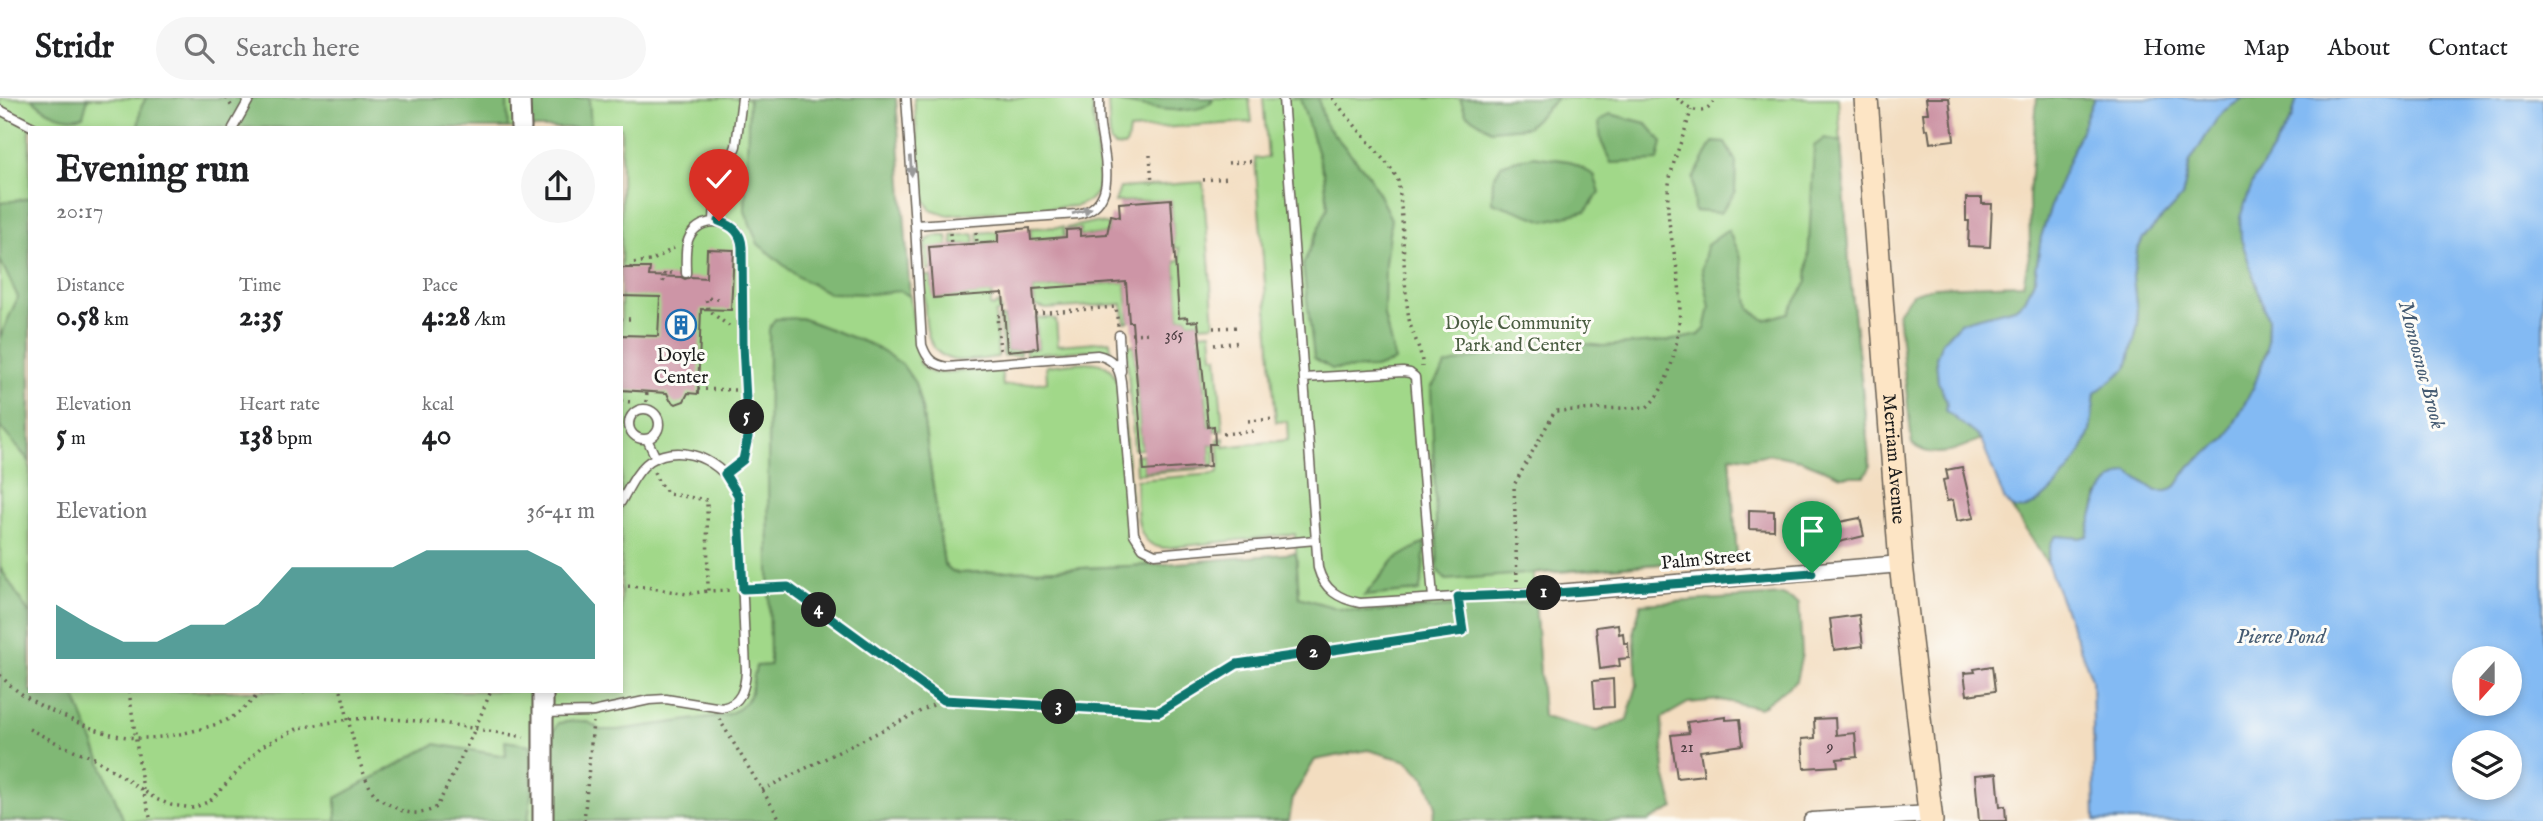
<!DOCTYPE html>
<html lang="en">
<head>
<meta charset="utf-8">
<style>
  :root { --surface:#fff; --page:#f6f6f6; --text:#202124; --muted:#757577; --line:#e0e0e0; --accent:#0f766e }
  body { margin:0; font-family:"IM FELL English",serif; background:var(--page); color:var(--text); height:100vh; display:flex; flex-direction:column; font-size:26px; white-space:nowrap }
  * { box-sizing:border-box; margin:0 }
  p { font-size:23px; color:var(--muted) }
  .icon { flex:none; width:38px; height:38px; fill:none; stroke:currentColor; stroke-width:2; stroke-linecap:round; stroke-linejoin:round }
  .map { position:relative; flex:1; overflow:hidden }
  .sheet { position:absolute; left:28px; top:28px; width:595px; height:567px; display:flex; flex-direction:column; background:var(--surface); border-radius:0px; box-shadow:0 4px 10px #0003 }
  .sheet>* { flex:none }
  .needle { width:46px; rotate:201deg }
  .buttons { position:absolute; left:2452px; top:548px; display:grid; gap:14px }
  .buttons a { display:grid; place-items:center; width:70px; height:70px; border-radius:50%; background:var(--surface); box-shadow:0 4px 10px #0003; font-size:35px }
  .pin { position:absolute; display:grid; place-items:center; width:60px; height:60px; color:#fff; margin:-72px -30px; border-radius:50% 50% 50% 0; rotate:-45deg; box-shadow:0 0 7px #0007 }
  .pin .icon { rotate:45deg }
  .km { position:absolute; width:35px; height:35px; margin:-18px; border-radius:50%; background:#222; color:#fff; font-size:19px; line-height:35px; text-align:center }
  .round { display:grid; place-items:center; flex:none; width:74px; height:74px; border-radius:37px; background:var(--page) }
  .overview { display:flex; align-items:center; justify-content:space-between; height:119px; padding:0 28px }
  h1 { font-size:38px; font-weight:800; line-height:52px }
  .metrics { display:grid; grid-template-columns:repeat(3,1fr); gap:10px; height:119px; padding:7px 28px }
  .metrics div { display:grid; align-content:center }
  .metrics b { font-size:30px; font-weight:800 }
  .metrics small { font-size:19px; font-weight:400 }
  .metrics p { font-size:19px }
  .chart { height:196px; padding:14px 28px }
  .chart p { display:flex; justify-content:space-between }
  .chart svg { width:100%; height:126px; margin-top:7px; fill:var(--accent); opacity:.7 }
  header { display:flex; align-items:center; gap:42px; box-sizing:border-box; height:98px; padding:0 35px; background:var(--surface); border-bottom:2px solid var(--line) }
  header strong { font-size:33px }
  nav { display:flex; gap:38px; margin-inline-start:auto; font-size:24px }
  .search { width:490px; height:63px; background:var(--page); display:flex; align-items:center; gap:18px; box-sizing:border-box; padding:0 24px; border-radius:38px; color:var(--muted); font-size:26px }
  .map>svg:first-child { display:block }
  .green { fill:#a1d889; stroke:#5e7a52; stroke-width:2; fill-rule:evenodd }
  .forest { fill:#80b875; stroke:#4e6a48; stroke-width:2 }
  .water { fill:#83baf3; stroke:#506b88; stroke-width:2; fill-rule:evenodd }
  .building { fill:#cd95a6 }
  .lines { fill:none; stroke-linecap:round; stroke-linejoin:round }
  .service-casing { stroke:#676055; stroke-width:11 }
  .minor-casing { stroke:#676055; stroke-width:19 }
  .tertiary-casing { stroke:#676055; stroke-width:23 }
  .secondary-casing { stroke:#676055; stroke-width:26 }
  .path { stroke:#676055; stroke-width:3.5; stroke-dasharray:2 5; stroke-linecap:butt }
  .service { stroke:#fff; stroke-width:8 }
  .minor { stroke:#fff; stroke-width:16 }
  .tertiary { stroke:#fff; stroke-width:19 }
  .secondary { stroke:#fde5c5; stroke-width:23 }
  .oneway { fill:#999 }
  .route-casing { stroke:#fff; stroke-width:14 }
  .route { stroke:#0f766e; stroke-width:9 }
  .labels { text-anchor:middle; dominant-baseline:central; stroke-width:6; stroke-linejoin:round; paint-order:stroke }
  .number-label { font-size:16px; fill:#483a3e }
  .park-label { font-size:19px; fill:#4b5e42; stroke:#fdfcf7 }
  .poi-label { font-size:19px; fill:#1c1c1c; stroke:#fdfcf7 }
  .street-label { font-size:19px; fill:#1c1c1c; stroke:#fdfcf7 }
  .water-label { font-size:21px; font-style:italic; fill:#455b72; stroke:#fdfcf7 }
</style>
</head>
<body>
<header>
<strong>Stridr</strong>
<div class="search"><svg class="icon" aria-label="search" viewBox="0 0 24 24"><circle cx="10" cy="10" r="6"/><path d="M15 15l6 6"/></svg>Search here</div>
<nav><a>Home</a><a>Map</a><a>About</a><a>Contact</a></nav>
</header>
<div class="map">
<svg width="2543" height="723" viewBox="0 0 2543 723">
  <rect width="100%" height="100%" fill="#fdfcf7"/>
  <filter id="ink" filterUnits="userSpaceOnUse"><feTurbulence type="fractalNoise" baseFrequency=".0143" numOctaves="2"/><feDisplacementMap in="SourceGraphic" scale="14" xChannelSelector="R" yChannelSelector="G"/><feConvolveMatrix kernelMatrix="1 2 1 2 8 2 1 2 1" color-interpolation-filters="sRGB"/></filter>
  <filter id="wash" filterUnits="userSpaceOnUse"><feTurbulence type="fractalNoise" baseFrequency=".00686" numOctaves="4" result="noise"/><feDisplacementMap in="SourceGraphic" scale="28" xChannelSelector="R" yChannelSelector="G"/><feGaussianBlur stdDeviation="1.57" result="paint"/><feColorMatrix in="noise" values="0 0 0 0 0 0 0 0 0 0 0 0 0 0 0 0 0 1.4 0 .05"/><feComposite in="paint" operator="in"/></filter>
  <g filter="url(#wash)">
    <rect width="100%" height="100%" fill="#f3ddc0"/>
    <path class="green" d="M0 0H865L901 193 910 198 919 264 925 271 933 275 1001 271 1003 288 1047 284 1046 268C1066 267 1111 254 1116 283H1121L1134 436 1126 437 1136 456 1153 467 959 475 952 473 944 466 922 311 878 500 1299 499 1295 436 1165 450C1131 448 1138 407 1136 382L1214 376 1218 374 1220 367 1218 341 1224 340V349L1288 342 1287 323 1276 324 1255 60H1268L1263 0H1838L1849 167 1867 334 1729 345 1737 460 1533 476 1543 619 1173 646 1180 723H0ZM30 30H621V593H30Z
      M914 0H1092C1092 19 1103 82 1097 93 1093 102 1085 105 1076 108L948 117 930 111 922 97Z
      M1213 0H1249L1252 24 1129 32 1127 45 1124 49 1114 48 1110 44 1108 2 1181 13 1211 5Z
      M1203 84 1214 226 1198 227V223L1188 224 1187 219 1179 220 1175 163 1180 162 1179 150H1174L1171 102 1115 104 1120 90Z
      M1094 124 1109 127 1107 136 1080 138V131L1066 132V130Z
      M1063 129 1064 138 1066 139 1031 142 1030 130Z
      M998 133V144L979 145 978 135Z
      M974 136 975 146 953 147 952 138Z
      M935 138H947L948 148 931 172H927L925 150 927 142Z
      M924 178H931L934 200 993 195 990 208 993 209 999 205 1001 214 995 216 998 259C984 261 968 264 954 262 918 255 926 207 924 178Z
      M1126 184 1129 224H1125L1122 206 1046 211 1035 208 1033 191Z
      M999 219H1004L1007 253 1020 252V257L1003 258Z
      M1036 220H1052L1056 222 1058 247 1110 243 1111 254 1104 251 1026 257 1025 251 1038 250Z
      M1211 234 1213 258H1217L1223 332 1215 333 1214 328 1208 329 1201 243 1190 244 1199 235Z
      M1126 247H1134L1142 351 1134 352Z
      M1209 346H1215V365L1211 370 1136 376 1135 357 1143 356 1144 373 1210 368Z"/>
    <path class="forest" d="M32 0H88L83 18C66 24 43 13 32 0Z
      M146 0H507L508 30H138L141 9Z
      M528 0H589L591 30H529Z
      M749 0H896L910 198 900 193 871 196 829 195 798 179 758 146 745 113Z
      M1109 0H1213C1204 24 1130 6 1108 2Z
      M1300 0H1318L1325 26 1369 77 1391 121 1385 165 1384 217 1395 263 1375 270 1332 271 1314 260 1303 167 1328 109 1324 76Z
      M1460 0H1558L1527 29 1491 32 1466 16Z
      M2037 0H2094L2053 102 2041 139 2035 180 2025 202 2015 210 1961 224 1942 244 1936 260 1938 284 1947 304V313L1981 341C1958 351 1934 364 1912 346L1898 214 1912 196 1934 189 2023 186 2030 153 2029 98Z
      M2243 0H2297L2292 20 2254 82 2241 141 2268 221 2267 251 2254 288 2226 341 2190 368 2176 388 2168 393H2156L2128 374 2098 397 2087 438 2081 440 2056 438 2051 445 2047 465 2011 409 2019 411 2088 340 2095 294 2127 270 2138 226 2133 179 2137 153 2143 140 2182 99 2190 64 2216 22 2225 12Z
      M1610 16 1646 25 1662 44 1658 63 1611 65 1601 43 1599 24Z
      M1825 40 1841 44 1849 167 1870 369 1865 378H1841L1801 362 1769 356 1748 360 1730 358 1737 460 1446 482 1438 473 1431 290 1446 267 1545 241 1603 248 1668 243 1699 237 1705 231 1710 209 1702 171 1707 147 1728 132 1740 156 1750 211 1765 222 1788 215 1807 184 1814 48Z
      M1713 44 1725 45 1736 64 1735 95 1720 115 1694 113 1693 81Z
      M1533 58 1569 63 1594 77 1600 94 1586 113 1545 123 1492 104 1493 81 1502 66Z
      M30 100V364L0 329V239L18 199 0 162V105Z
      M801 220 872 247 902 266 915 285 922 311 944 466 952 473 959 475 1153 467 1296 455 1299 499 1336 510 1364 514 1535 504 1543 619 1597 633 1627 622 1637 587 1634 532 1641 506 1783 497 1799 505 1802 556 1796 583 1760 610 1720 602 1688 605 1662 620 1664 673 1674 710 1648 723H1432L1436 708 1425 680 1407 663 1368 652 1315 662 1293 699 1289 723H550L552 636 558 625C574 623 587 619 599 632H618L726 617 739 611 750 598 756 568 770 567 768 377 769 231 775 221Z
      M1425 444 1422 482 1419 493 1364 498 1394 462Z
      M0 469 30 517V593H73L124 723H0Z
      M505 643 531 647 532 690 528 723H336V700L435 646 506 658Z"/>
    <path class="water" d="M2094 0H2243L2225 12 2216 22 2190 64 2182 99 2143 140 2137 153 2133 179 2138 226 2127 270 2095 295C2093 309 2093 325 2088 339 2082 360 2041 414 2017 411 2011 410 2008 406 2004 401L1981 341 1946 313 1947 304 1938 284 1936 260 1942 244 1961 224 2015 210 2025 202 2035 180 2041 139 2053 102Z
      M2297 0H2543V723H2095L2092 581 2047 465 2051 445 2056 438 2080 440 2087 438C2094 412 2098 382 2128 374L2156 393H2168L2176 388 2190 368 2226 341 2254 288 2267 252 2268 221 2241 141 2240 119 2254 82 2292 20ZM2464 560H2510V606H2464ZM2464 644H2510V690H2464Z"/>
    <g id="blocks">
      <path class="building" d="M1926 0H1949L1954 42 1930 45 1928 31 1925 32 1923 15H1928Z
        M1966 100H1982V106H1992L1990 149 1968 148 1969 123H1966Z
        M1171 101 1179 220 1187 219 1188 224 1198 223 1208 329 1214 328 1215 346H1209L1210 368 1144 373 1132 224H1129L1126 184 1033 191 1038 250 1007 253 1003 195 933 200 929 149 998 144V133L1030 130 1031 142 1066 139V132L1080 131V138L1107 136 1111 117 1120 119 1119 105Z
        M707 151 734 152 731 212 701 211 698 296 688 295 684 303 676 306 670 302 667 295 621 292V237L658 238 660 199 621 198V170H650L649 178 681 179 685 181 691 179 706 180Z
        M1962 369 1974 420 1957 423 1953 402 1947 403 1943 382 1948 381 1946 372Z
        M1749 412 1774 413V432L1749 431Z
        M1860 420 1864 438 1835 445 1832 430 1835 429 1834 425Z
        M1859 517 1863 548 1834 552 1830 521Z
        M1618 526 1619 536 1623 535 1624 545H1628L1629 560 1619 561 1620 568 1600 571 1596 529Z
        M1992 568 1995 593 1967 597 1964 575 1975 574 1974 571Z
        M1613 581 1614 609 1595 610 1593 583Z
        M1726 619V622L1740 621 1743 647 1700 653 1704 677 1677 680 1671 637 1689 635 1687 624Z
        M1835 620 1836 637 1855 635 1857 659 1837 661 1838 668 1804 670 1802 641 1815 640 1814 621Z
        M1997 675 2000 709 2005 708 2006 723H1979L1975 677Z"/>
    </g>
  </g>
  <g filter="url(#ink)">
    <use href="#blocks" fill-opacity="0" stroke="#676055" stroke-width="2"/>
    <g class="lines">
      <g class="service-casing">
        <path id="service" d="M906 0 915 127 1078 116C1120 107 1104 58 1100 28 1099 19 1099 9 1099 0
          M1283 0 1318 470C1324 492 1339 501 1360 505L1518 495H1557
          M0 12 35 30
          M233 30 250 0
          M714 123 715 103 736 48 742 0
          M915 127 922 247C927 261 932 266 947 269L1097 257C1112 260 1119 268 1121 283L1134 436 1143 450 1155 456 1316 442
          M686 175C686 166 685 155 687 146 693 121 722 118 738 134L742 149V236L748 339 743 362 725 376
          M1119 237 1121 273
          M1304 280 1403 274 1410 275 1415 279 1433 500
          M629 326a15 15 0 1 1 30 0a15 15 0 1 1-30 0Z
          M647 341 656 360
          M543 615 593 614 649 602 666 601 722 610C741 606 745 591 746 573L739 407C735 368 684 341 650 363 637 372 629 390 621 404"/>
      </g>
      <g class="minor-casing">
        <path id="minor" d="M1557 495 1901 466
          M1812 723 1930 716"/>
      </g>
      <g class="tertiary-casing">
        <path id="tertiary" d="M520 0 521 30
          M543 593V723"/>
      </g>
      <g class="secondary-casing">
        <g id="secondary">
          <path id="s1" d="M1866 0 1901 466 1931 723"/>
        </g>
      </g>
      <path class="path" d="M226 0 233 10
        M1332 0 1393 73 1398 83C1405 128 1402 175 1409 221 1412 237 1423 253 1422 269
        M1677 0C1690 13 1707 21 1715 0
        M1150 57 1152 85
        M1228 65 1255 63
        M1203 82 1229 80
        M976 134 977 145
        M950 135 951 147
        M631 170 632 165 651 163 674 150
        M663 184 665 175H673
        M718 201 706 200 708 212 729 228
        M1035 215 1116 209 1118 228
        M621 221H632
        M1213 230 1240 229
        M1131 236 1150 235
        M1214 247 1241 244
        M1000 252 997 218 1004 217
        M698 291 735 292
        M621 303 632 304
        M646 304 647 294
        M1248 323 1276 321
        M1223 336 1254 333
        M654 374 659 385 669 396 707 402 708 493 732 492
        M1517 483 1514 387 1555 313 1647 309C1675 285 1683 222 1679 186 1676 157 1666 125 1668 95 1670 66 1684 40 1691 12
        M621 488 646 489 687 496 708 493
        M754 491 788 489 943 602
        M0 577C17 596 40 608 63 618 113 641 140 646 193 633 207 629 221 626 234 618 244 611 253 602 262 593
        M129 593 143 692 151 723
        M304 593 305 594
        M341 593C348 618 360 681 376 698 383 704 392 708 400 712 413 717 425 716 437 709L475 631 491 593
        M719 621 781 723
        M29 631 61 647 94 660 156 701 171 707 193 710 210 703 262 648 299 630 349 621 379 620 442 625 524 639
        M762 692 943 602 1159 614 1237 566 1463 533 1459 510
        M584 723 593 624"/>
      <use href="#service" class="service"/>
      <use href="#minor" class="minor"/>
      <use href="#tertiary" class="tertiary"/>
      <use href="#secondary" class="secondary"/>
    </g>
    <defs><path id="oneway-solid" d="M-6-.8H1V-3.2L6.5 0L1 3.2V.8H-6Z" transform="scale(1.75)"/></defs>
    <g class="oneway">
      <use href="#oneway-solid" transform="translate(911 68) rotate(86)"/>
      <use href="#oneway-solid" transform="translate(1082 113) rotate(-16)"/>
    </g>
  </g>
  <g class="lines" filter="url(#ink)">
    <g class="route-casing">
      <path id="route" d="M719 123C733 128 741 134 742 149L743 247 748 339 743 362 725 376 738 397 743 491 788 489 943 602 1159 614 1237 566 1463 533 1458 499 1557 495 1812 475"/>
    </g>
    <use href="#route" class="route"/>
  </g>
  <defs>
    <g id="building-ring" transform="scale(1.575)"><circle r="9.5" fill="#fdfcf7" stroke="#1f6fb2" stroke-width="1.5"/><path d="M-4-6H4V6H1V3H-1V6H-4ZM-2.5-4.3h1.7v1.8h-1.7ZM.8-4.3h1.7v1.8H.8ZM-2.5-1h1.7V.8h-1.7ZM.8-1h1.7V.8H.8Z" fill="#1f6fb2"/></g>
  </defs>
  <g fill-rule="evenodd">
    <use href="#building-ring" x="681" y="227"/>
  </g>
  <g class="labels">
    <g class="number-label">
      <text x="1174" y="238">365</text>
      <text x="1687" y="650">21</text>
      <text x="1830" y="650">9</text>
    </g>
    <g class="park-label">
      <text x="1518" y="226">Doyle Community<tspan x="1518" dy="22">Park and Center</tspan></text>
    </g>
    <g class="poi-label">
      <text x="681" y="258">Doyle<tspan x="681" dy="22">Center</tspan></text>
    </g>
    <g class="street-label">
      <text stroke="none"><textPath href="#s1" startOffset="362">Merriam Avenue</textPath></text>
      <text transform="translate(1706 462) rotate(-5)">Palm Street</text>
    </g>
    <g class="water-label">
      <text transform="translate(2421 267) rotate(75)">Monoosnoc Brook</text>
      <text x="2281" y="539">Pierce Pond</text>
    </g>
  </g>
</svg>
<div class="buttons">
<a><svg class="needle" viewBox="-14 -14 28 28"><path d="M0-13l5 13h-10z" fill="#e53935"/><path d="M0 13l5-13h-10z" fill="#757577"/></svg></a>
<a><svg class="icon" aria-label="layers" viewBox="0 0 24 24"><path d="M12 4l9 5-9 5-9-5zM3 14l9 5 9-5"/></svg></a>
</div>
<div class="pin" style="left:1812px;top:475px;background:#1e9e55"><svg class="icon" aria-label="arrive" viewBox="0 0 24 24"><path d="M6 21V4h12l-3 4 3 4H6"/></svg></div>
<div class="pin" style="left:719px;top:123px;background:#d93025"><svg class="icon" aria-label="check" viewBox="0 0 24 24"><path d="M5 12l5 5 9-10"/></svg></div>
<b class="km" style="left:1544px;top:495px">1</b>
<b class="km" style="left:1314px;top:555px">2</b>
<b class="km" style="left:1059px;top:609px">3</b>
<b class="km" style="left:819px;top:512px">4</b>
<b class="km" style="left:747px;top:319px">5</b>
<section class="sheet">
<div class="overview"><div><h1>Evening run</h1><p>20:17</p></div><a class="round"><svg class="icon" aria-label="share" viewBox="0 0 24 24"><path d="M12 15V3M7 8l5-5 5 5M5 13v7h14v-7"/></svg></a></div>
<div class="metrics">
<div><p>Distance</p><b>0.58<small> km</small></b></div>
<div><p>Time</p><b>2:35</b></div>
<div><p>Pace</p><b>4:28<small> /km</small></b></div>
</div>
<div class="metrics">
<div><p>Elevation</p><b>5<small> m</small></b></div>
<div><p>Heart rate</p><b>138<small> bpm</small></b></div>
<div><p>kcal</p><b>40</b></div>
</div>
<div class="chart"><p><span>Elevation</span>36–41 m</p>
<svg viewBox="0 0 160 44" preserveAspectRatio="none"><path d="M0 44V25L10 32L20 38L30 38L40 32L50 32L60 25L70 12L80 12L90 12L100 12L110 6L120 6L130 6L140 6L150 12L160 25V44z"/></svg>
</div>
</section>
</div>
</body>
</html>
